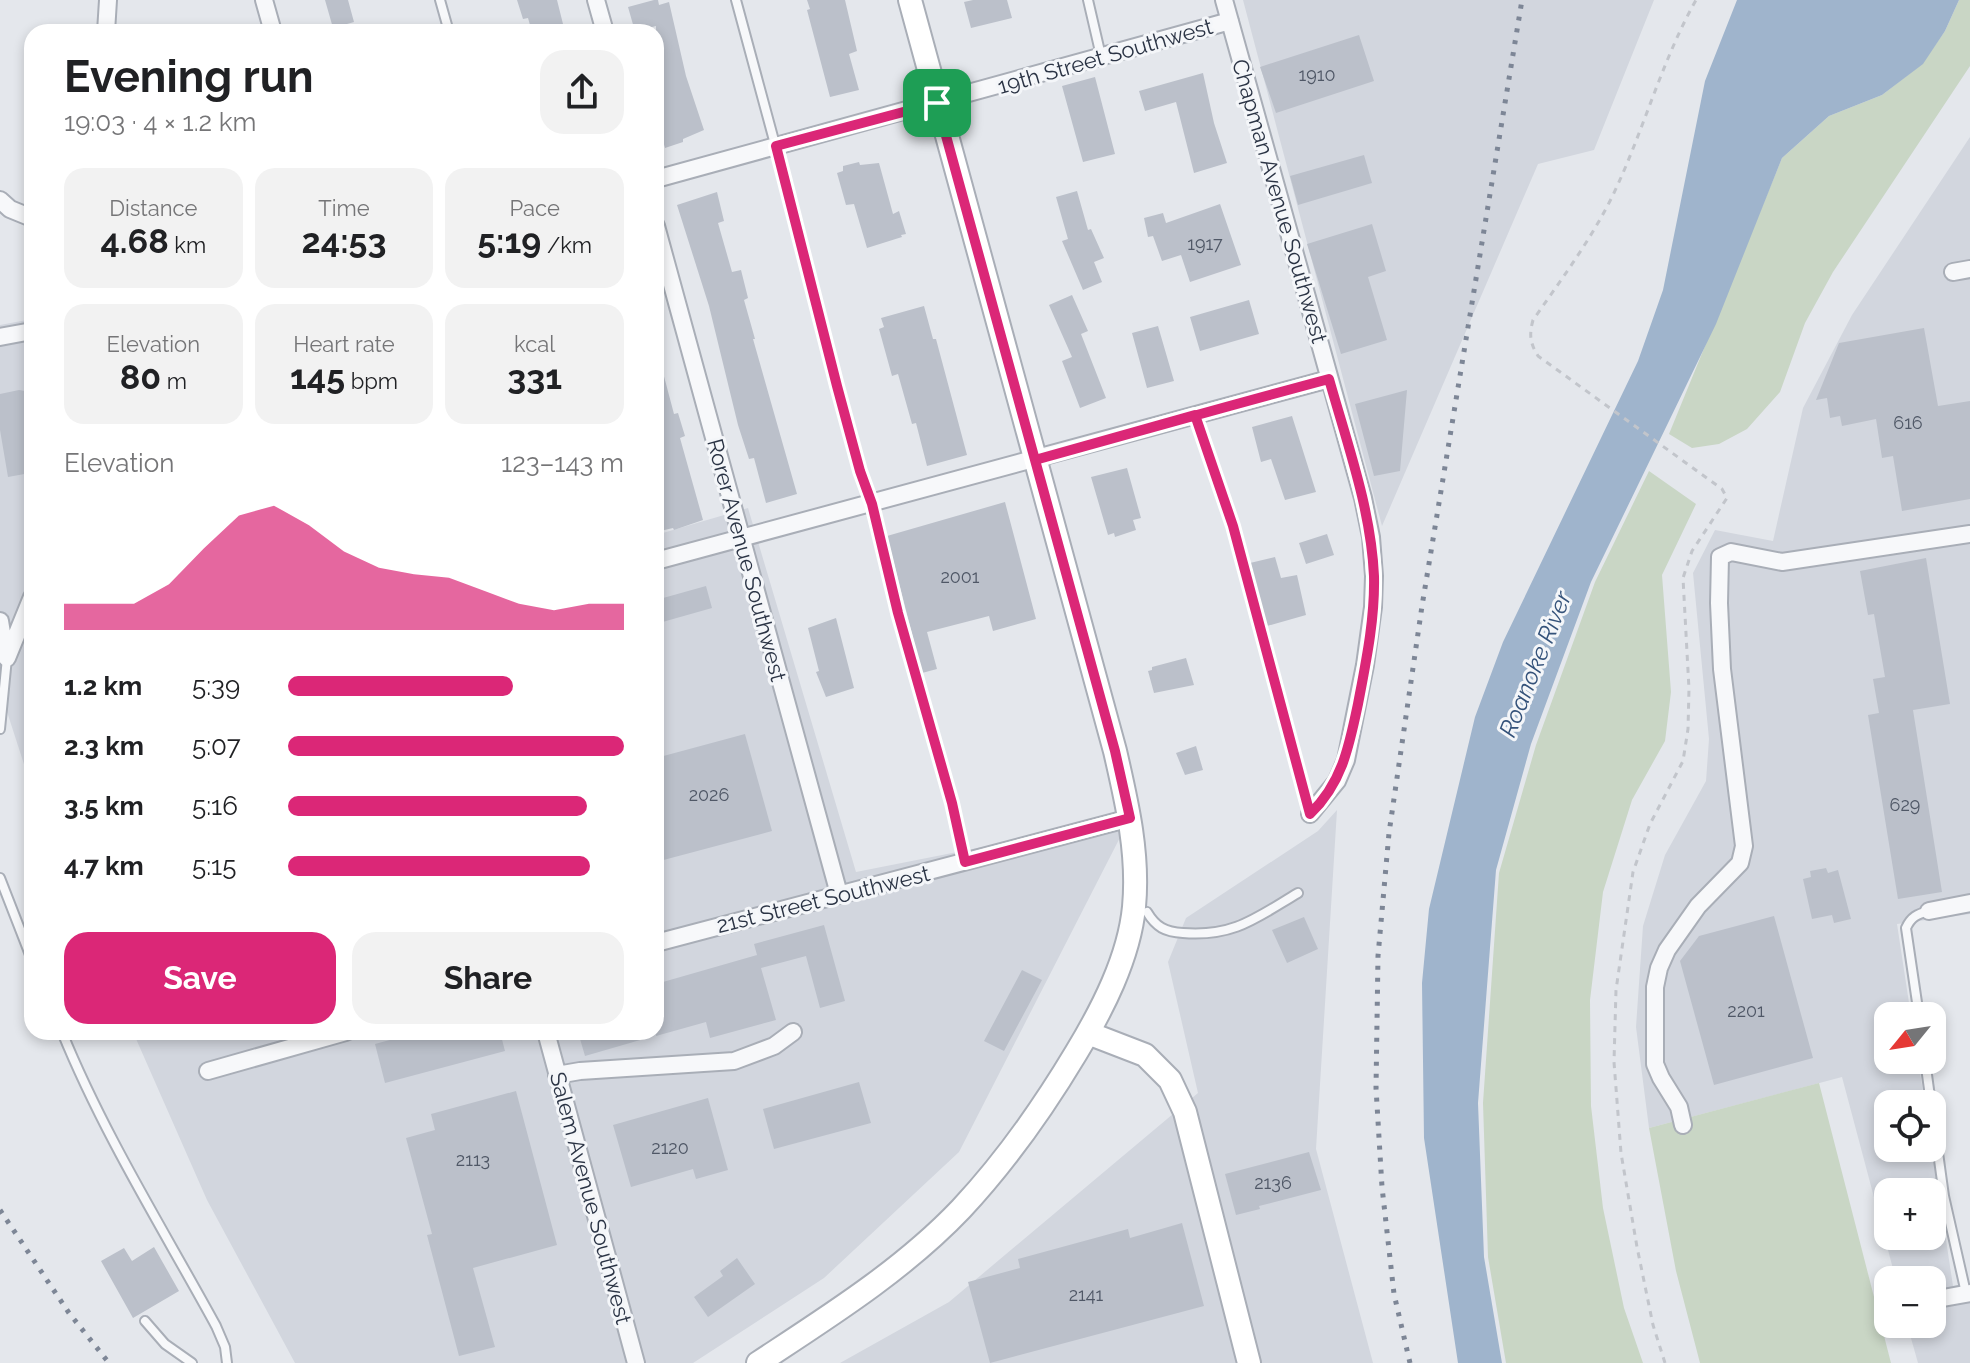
<!DOCTYPE html>
<html lang="en">
<head>
<meta charset="utf-8">
<style>
  :root { --surface:#fff; --page:#f2f2f2; --text:#202124; --muted:#757577; --accent:#db2777 }
  body { margin:0; font-family:Raleway,sans-serif; background:var(--page); color:var(--text); height:100vh; display:flex; flex-direction:column; font-size:30px; white-space:nowrap }
  * { box-sizing:border-box; margin:0 }
  p { font-size:26px; color:var(--muted) }
  .icon { flex:none; width:44px; height:44px; fill:none; stroke:currentColor; stroke-width:2; stroke-linecap:round; stroke-linejoin:round }
  .map { position:relative; flex:1; overflow:hidden }
  .side { position:absolute; left:24px; top:24px; width:640px; height:1016px; display:flex; flex-direction:column; background:var(--surface); border-radius:24px; box-shadow:0 4px 12px #0003 }
  .side>* { flex:none }
  .needle { width:52px; rotate:240deg }
  .buttons { position:absolute; left:1874px; top:1002px; display:grid; gap:16px }
  .buttons a { display:grid; place-items:center; width:72px; height:72px; border-radius:16px; background:var(--surface); box-shadow:0 4px 12px #0003; font-size:40px }
  .pin { position:absolute; display:grid; place-items:center; width:68px; height:68px; color:#fff; margin:-34px; border-radius:16px; box-shadow:0 4px 12px #0006 }
  .round { display:grid; place-items:center; flex:none; width:84px; height:84px; border-radius:24px; background:var(--page) }
  .head { display:flex; align-items:center; justify-content:space-between; height:136px; padding:0 40px }
  h1 { font-size:44px; font-weight:700; line-height:60px }
  .stats { display:grid; grid-template-columns:repeat(3,1fr); gap:12px; height:136px; padding:8px 40px }
  .stats div { display:grid; align-content:center; border-radius:20px; background:var(--page); text-align:center }
  .stats b { font-size:34px; font-weight:700 }
  .stats small { font-size:22px; font-weight:400 }
  .stats p { font-size:22px }
  .chart { height:224px; padding:16px 40px }
  .chart p { display:flex; justify-content:space-between }
  .chart svg { width:100%; height:144px; margin-top:8px; fill:var(--accent); opacity:.7 }
  .button { display:flex; gap:16px; margin-top:auto; padding:16px 40px }
  .button a { flex:1; height:92px; border-radius:24px; background:var(--accent); color:#fff; font-size:32px; font-weight:700; line-height:92px; text-align:center }
  .button a+a { background:var(--page); color:var(--text) }
  ul { padding:0 40px; list-style:none; font-size:26px }
  li { display:grid; grid-template-columns:128px 96px 1fr; align-items:center; height:60px }
  li i { height:20px; border-radius:10px; background:var(--accent) }
  .map>svg:first-child { display:block }
  .built { fill:#d2d6de; fill-rule:evenodd }
  .green { fill:#c9d6c5 }
  .water { fill:#9fb4cc }
  .building { fill:#bbc0ca }
  .lines { fill:none; stroke-linecap:round; stroke-linejoin:round }
  .lane-casing { stroke:#a9aeb7; stroke-width:12 }
  .street-casing { stroke:#a9aeb7; stroke-width:20 }
  .secondary-casing { stroke:#a9aeb7; stroke-width:26 }
  .path { stroke:#c2c5cb; stroke-width:3; stroke-dasharray:6 6; stroke-linecap:butt }
  .lane { stroke:#f7f8fa; stroke-width:8 }
  .street { stroke:#f7f8fa; stroke-width:16 }
  .secondary { stroke:#fff; stroke-width:22 }
  .rail { stroke:#7d8696; stroke-width:5; stroke-dasharray:4 8; stroke-linecap:butt }
  .route-casing { stroke:#fff; stroke-width:16 }
  .route { stroke:#db2777; stroke-width:10 }
  .labels { text-anchor:middle; dominant-baseline:central; stroke-width:6; stroke-linejoin:round; paint-order:stroke }
  .number-label { font-size:18px; fill:#4f5766 }
  .street-label { font-size:22px; fill:#2b3445; stroke:#f4f6f9 }
  .water-label { font-size:24px; font-style:italic; fill:#34527a; stroke:#f4f6f9 }
</style>
</head>
<body>
<div class="map">
<svg width="1970" height="1363" viewBox="0 0 1970 1363">
  <rect width="100%" height="100%" fill="#e4e7ec"/>
  <path class="built" d="M1243 0H1654L1594 150 1538 164 1382 526Z
    M1970 137V914L1897 924 1911 1016H1888V1060H1918L1925 1104H1888V1148H1932L1953 1286 1970 1283V1363H1918L1907 1324H1932V1280H1896L1842 1077 1649 1128 1636 1027 1643 926 1665 855 1706 781 1709 739 1693 573 1715 530 1773 541 1803 408 1852 315ZM1888 1192H1932V1236H1888Z
    M32 319V789L0 690V325Z
    M748 508 856 872 1130 818 959 1152 824 1278 693 1363H295L207 1200 133 1032H656V535Z
    M1337 810 1316 1149 1373 1363H840L949 1302 1198 1093 1168 962 1186 918 1318 831Z"/>
  <path class="green" d="M1959 0H1970V66L1833 272 1805 323 1780 392 1747 429 1719 444 1692 448 1669 434 1782 158 1829 116 1882 95 1922 64 1945 31Z
    M1649 471 1696 504 1662 575 1671 692 1665 741 1632 800 1603 892 1590 1000 1591 1106 1603 1208 1624 1308 1643 1363H1506L1488 1257 1483 1103 1499 873 1536 745 1595 582Z
    M1819 1083 1891 1363H1700L1676 1271 1649 1128Z"/>
  <path class="water" d="M1737 0H1959L1945 31 1923 64 1882 95 1829 116 1782 158 1716 324 1591 582 1531 744 1496 870 1478 1103 1484 1257 1502 1363H1458L1424 1138 1422 983 1429 909 1475 717 1503 642 1638 361 1663 290 1705 81Z"/>
  <path class="building" d="M325 0H348L354 22 333 28Z
    M517 0H557L565 32H532L528 18 523 19Z
    M654 0H658L659 5 669 2 686 76 704 130 683 139V142L665 148 656 116V26L640 30 639 26 634 28 628 7Z
    M807 0H845L857 51 849 54 859 90 830 97 807 10 810 9Z
    M973 0H1007L1012 18 971 28 964 2Z
    M1359 35 1374 81 1276 113 1260 67Z
    M1203 73 1214 123 1227 163 1194 173 1176 102 1145 111 1139 91Z
    M1095 77 1115 154 1083 162 1062 86Z
    M1364 155 1372 183 1298 205 1290 176Z
    M859 162 860 165 879 163 893 214 899 211 906 234 901 235 902 237 867 248 854 204 846 205 837 173 843 171V166Z
    M1077 191 1088 230 1091 229 1104 258 1094 262 1102 282 1083 290 1062 241 1068 239 1056 197Z
    M717 192 724 221 718 223 732 272 741 270 748 298 744 300 755 339H753L797 494 766 503 754 458 749 459 738 425 709 306 677 205Z
    M1220 204 1241 265 1190 282 1181 255 1162 261 1153 236 1148 237 1144 218 1163 213 1166 223Z
    M1372 224 1386 271 1368 277 1387 340 1341 354 1307 244Z
    M1072 295 1088 331 1081 334 1106 398 1080 408 1062 361 1072 357 1049 305Z
    M1249 300 1259 334 1200 351 1190 317Z
    M924 306 933 339H936L967 455 927 466 916 423 912 424 898 374 892 376 879 329 884 327 881 318Z
    M1158 326 1174 381 1147 388 1132 333Z
    M1924 328 1938 406 1970 401V499L1902 511 1893 456 1882 458 1876 419 1842 426 1840 416 1830 418 1827 398 1816 400 1839 343Z
    M656 365H661L674 414 678 413 685 436 680 438 703 520 674 530 673 528 656 532V468L662 467 656 440Z
    M19 390 25 391 32 427V452L26 453 30 473 8 477 0 430V394Z
    M1407 390 1400 471 1374 476 1355 404Z
    M1292 416 1316 492 1285 500 1271 459 1261 462 1252 427Z
    M1127 468 1141 518 1133 520 1136 530 1115 537 1114 533 1108 535 1091 477Z
    M1005 502 1036 619 993 631 989 616 927 632 937 669 922 673 887 536Z
    M1327 534 1334 555 1306 564 1299 543Z
    M1275 557 1281 578 1297 575 1306 615 1267 626 1250 563Z
    M1926 558 1950 704 1913 710 1942 892 1898 899 1868 715 1879 713 1873 679 1885 677 1874 614 1868 615 1860 571Z
    M706 586 712 608 659 623 656 600Z
    M836 618 854 688 826 697 816 672 819 671 808 628Z
    M1186 658 1194 685 1154 693 1148 671 1152 670V667Z
    M745 734 772 831 656 862V758Z
    M1196 746 1203 770 1185 775 1176 753Z
    M1826 868 1828 873 1838 870 1851 919 1834 923 1832 915 1812 919 1803 879 1811 877 1810 871Z
    M1774 916 1813 1058 1714 1085 1680 961 1699 936Z
    M1304 917 1318 949 1287 963 1272 930Z
    M824 925 845 1001 820 1008 806 956 761 968 776 1020 710 1038 706 1022 656 1036V984L757 955 760 966 754 944Z
    M1022 970 1042 980 1004 1051 984 1041Z
    M419 1032H500L505 1051 385 1083 375 1044Z
    M578 1032H653L654 1036 585 1056Z
    M859 1082 871 1123 774 1149 763 1109Z
    M516 1091 557 1245 473 1268 495 1347 459 1356 427 1235 432 1234 406 1138 435 1130 431 1114Z
    M708 1098 728 1170 696 1179 693 1169 631 1187 613 1125Z
    M1309 1152 1321 1190 1259 1206 1260 1209 1236 1215 1225 1174Z
    M1182 1223 1204 1306 990 1363 968 1282 1020 1268 1018 1259 1128 1229 1130 1238Z
    M154 1247 179 1291 133 1318 101 1261 124 1248 132 1261Z
    M737 1258 755 1284 708 1317 694 1297 723 1276 720 1271Z"/>
  <g class="lines">
    <g class="lane-casing">
      <path id="lane" d="M440 0 449 32
        M736 0 806 259 837 386 860 471 872 504 898 613 952 803 965 862
        M1088 0 1101 56
        M1195 416 1233 526 1310 814
        M0 729 7 658
        M0 878 32 960
        M1147 912C1156 927 1165 932 1183 933 1234 937 1256 918 1298 893
        M1919 1016 1906 928C1911 917 1917 914 1929 911
        M62 1032C104 1135 163 1229 216 1326L225 1347 227 1363
        M1925 1060 1931 1104
        M1932 1109 1944 1196 1966 1293
        M145 1321 165 1344 192 1363"/>
    </g>
    <g class="street-casing">
      <path id="street" d="M264 0 273 32
        M596 0 605 32
        M1224 0 1363 498 1371 537 1374 576 1373 607 1365 665 1346 760 1337 781 1310 814
        M106 32 108 0
        M656 179 1230 21
        M0 200 10 209 32 218
        M656 226 839 894
        M1953 272 1970 269
        M0 337 32 331
        M656 561 1329 379
        M0 621 6 657
        M7 658 32 597
        M1929 911 1970 903
        M656 943 1130 818
        M546 1032 636 1363
        M208 1071 346 1032
        M557 1075 580 1071 734 1061 774 1046 793 1032
        M1683 1125 1679 1107 1661 1078 1655 1064V987L1659 968 1667 950 1698 906 1740 863 1744 846 1722 669 1719 603 1720 557 1731 552 1782 562 1970 534
        M1943 1298 1970 1293"/>
    </g>
    <g class="secondary-casing">
      <path id="secondary" d="M1088 1033 1145 1055 1170 1080 1185 1112 1249 1363
        M758 1363C828 1317 903 1270 961 1209 1005 1162 1043 1108 1076 1053 1102 1010 1129 958 1134 907 1139 854 1127 803 1115 751L910 0"/>
    </g>
    <path class="path" d="M1665 1363 1653 1325 1637 1247 1621 1153 1614 1062 1616 990 1633 872 1650 824 1683 761 1688 729 1689 689 1683 578 1692 551 1727 498 1722 489 1538 356C1530 343 1529 335 1533 320 1561 280 1590 241 1612 197 1643 133 1661 62 1696 0"/>
    <use href="#lane" class="lane"/>
    <use href="#street" class="street"/>
    <use href="#secondary" class="secondary"/>
    <path class="rail" d="M0 1210 69 1313 109 1363
      M1410 1363 1394 1294 1382 1187 1376 1088 1378 956 1389 833 1422 606 1522 0"/>
  </g>
  <g class="lines">
    <g class="route-casing">
      <path id="route" d="M937 103 776 146 837 386 860 471 872 504 898 613 952 803 965 862 1130 818 1115 751 1035 460 1195 415 1233 526 1310 814C1342 783 1349 747 1358 704 1366 662 1375 619 1374 576 1371 509 1347 443 1329 379 1231 405 1133 433 1035 460L937 103"/>
    </g>
    <use href="#route" class="route"/>
  </g>
  <g class="labels">
    <g class="number-label">
      <text x="1317" y="74">1910</text>
      <text x="1205" y="243">1917</text>
      <text x="1908" y="422">616</text>
      <text x="960" y="576">2001</text>
      <text x="709" y="794">2026</text>
      <text x="1905" y="804">629</text>
      <text x="1746" y="1010">2201</text>
      <text x="670" y="1147">2120</text>
      <text x="473" y="1159">2113</text>
      <text x="1273" y="1182">2136</text>
      <text x="1086" y="1294">2141</text>
    </g>
    <g class="street-label">
      <text transform="translate(1105 56) rotate(-16)">19th Street Southwest</text>
      <text transform="translate(1280 201) rotate(74)">Chapman Avenue Southwest</text>
      <text transform="translate(747 560) rotate(75)">Rorer Avenue Southwest</text>
      <text transform="translate(823 899) rotate(-14)">21st Street Southwest</text>
      <text transform="translate(591 1198) rotate(75)">Salem Avenue Southwest</text>
    </g>
    <g class="water-label">
      <text transform="translate(1535 664) rotate(-68)">Roanoke River</text>
    </g>
  </g>
</svg>
<div class="buttons">
<a><svg class="needle" viewBox="-14 -14 28 28"><path d="M0-13l5 13h-10z" fill="#e53935"/><path d="M0 13l5-13h-10z" fill="#757577"/></svg></a>
<a><svg class="icon" aria-label="locate" viewBox="0 0 24 24"><circle cx="12" cy="12" r="6"/><path d="M12 2v4M12 18v4M2 12h4M18 12h4"/></svg></a>
<a>+</a>
<a>−</a>
</div>
<div class="pin" style="left:937px;top:103px;background:#1e9e55"><svg class="icon" aria-label="arrive" viewBox="0 0 24 24"><path d="M6 21V4h12l-3 4 3 4H6"/></svg></div>
<section class="side">
<div class="head"><div><h1>Evening run</h1><p>19:03 · 4 × 1.2 km</p></div><a class="round"><svg class="icon" aria-label="share" viewBox="0 0 24 24"><path d="M12 15V3M7 8l5-5 5 5M5 13v7h14v-7"/></svg></a></div>
<div class="stats">
<div><p>Distance</p><b>4.68<small> km</small></b></div>
<div><p>Time</p><b>24:53</b></div>
<div><p>Pace</p><b>5:19<small> /km</small></b></div>
</div>
<div class="stats">
<div><p>Elevation</p><b>80<small> m</small></b></div>
<div><p>Heart rate</p><b>145<small> bpm</small></b></div>
<div><p>kcal</p><b>331</b></div>
</div>
<div class="chart"><p><span>Elevation</span>123–143 m</p>
<svg viewBox="0 0 160 44" preserveAspectRatio="none"><path d="M0 44V36L10 36L20 36L30 30L40 19L50 9L60 6L70 12L80 20L90 25L100 27L110 28L120 32L130 36L140 38L150 36L160 36V44z"/></svg>
</div>
<ul>
<li><b>1.2 km</b>5:39<i style="width:67%"></i></li>
<li><b>2.3 km</b>5:07<i style="width:100%"></i></li>
<li><b>3.5 km</b>5:16<i style="width:89%"></i></li>
<li><b>4.7 km</b>5:15<i style="width:90%"></i></li>
</ul>
<div class="button"><a>Save</a><a>Share</a></div>
</section>
</div>
</body>
</html>
